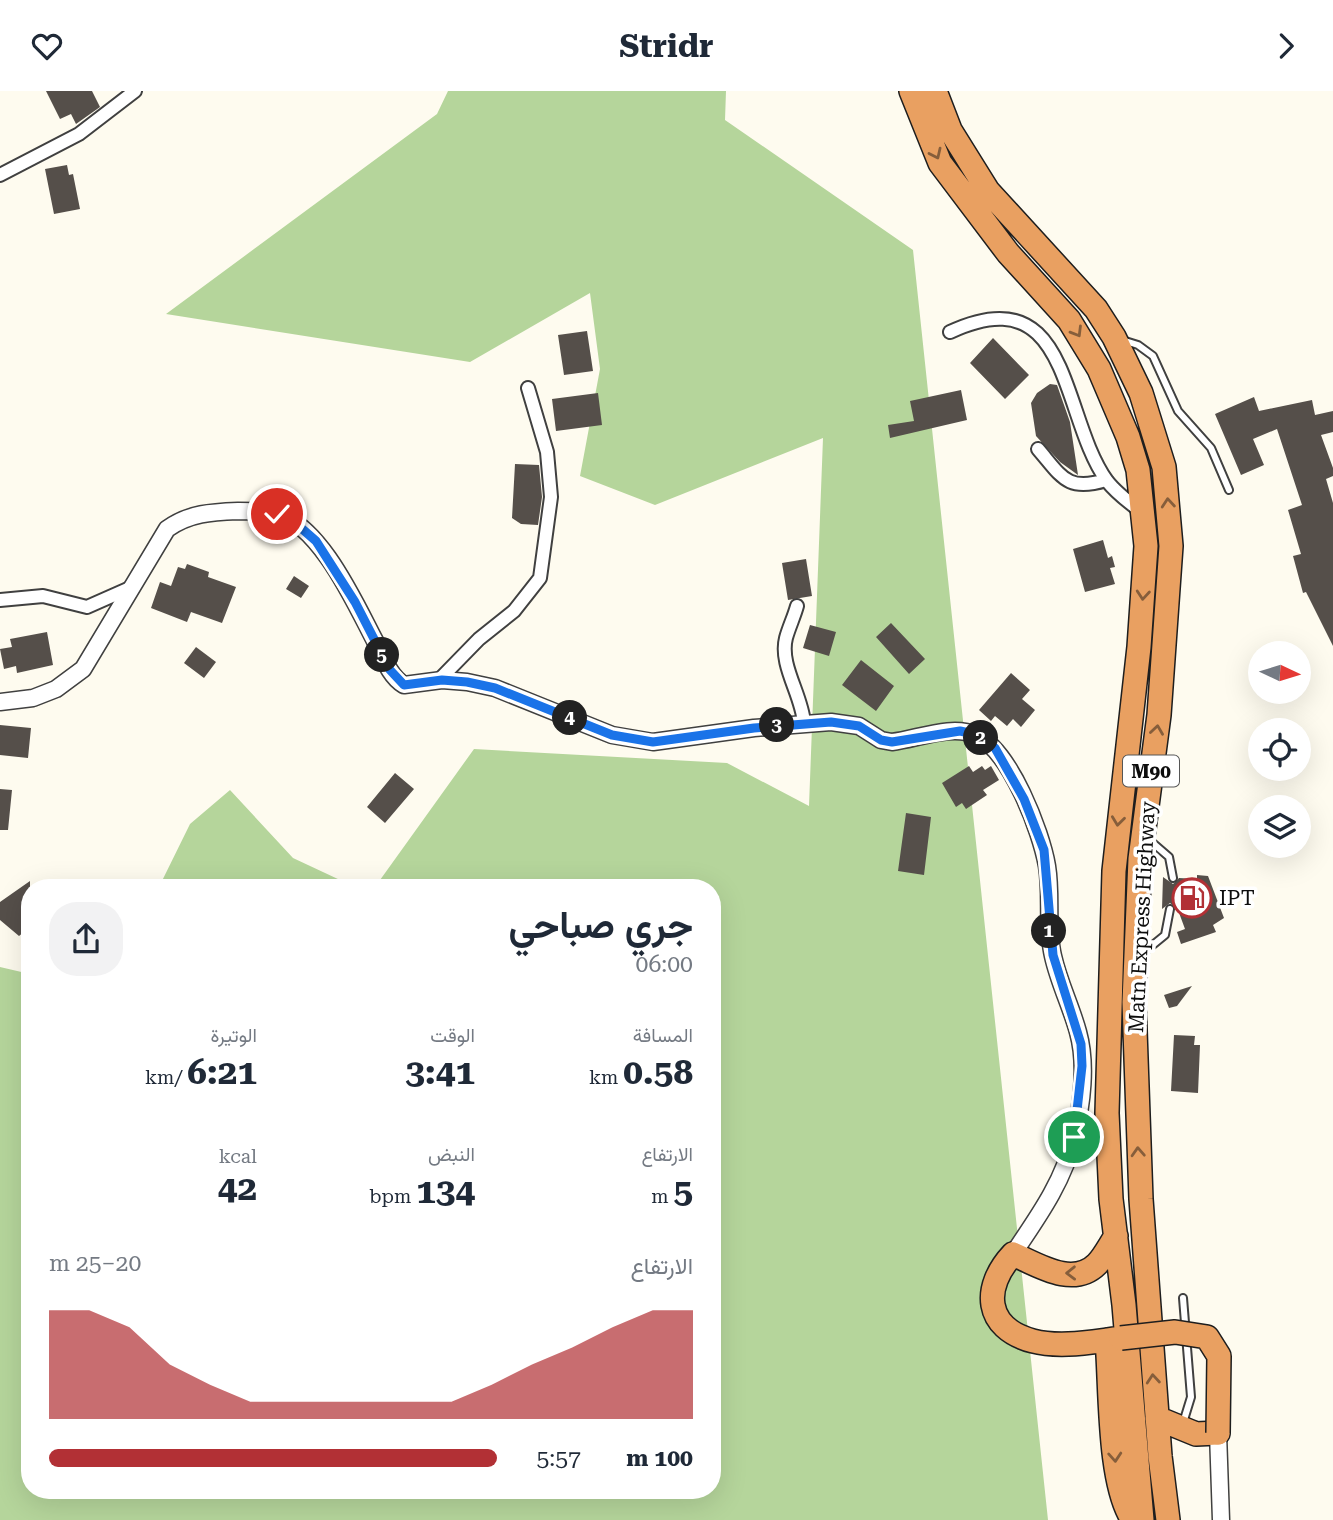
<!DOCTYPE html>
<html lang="ar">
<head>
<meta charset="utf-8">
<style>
  :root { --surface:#fff; --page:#f2f2f3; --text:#1f2937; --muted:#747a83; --accent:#b23035 }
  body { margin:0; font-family:"Roboto Serif",Vazirmatn,serif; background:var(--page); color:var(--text); direction:rtl; height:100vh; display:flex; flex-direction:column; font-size:26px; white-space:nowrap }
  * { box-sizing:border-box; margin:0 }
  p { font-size:23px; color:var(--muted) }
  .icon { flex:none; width:38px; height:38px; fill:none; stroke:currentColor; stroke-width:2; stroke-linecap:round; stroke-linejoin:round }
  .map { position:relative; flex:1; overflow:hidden; direction:ltr }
  .panel { position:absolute; left:21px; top:788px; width:700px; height:620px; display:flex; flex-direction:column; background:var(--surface); border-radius:28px; box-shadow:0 7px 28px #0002; direction:rtl }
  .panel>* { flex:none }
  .needle { width:46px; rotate:94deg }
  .tools { position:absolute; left:1248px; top:550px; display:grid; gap:14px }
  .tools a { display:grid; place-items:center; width:63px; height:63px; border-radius:50%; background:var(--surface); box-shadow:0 7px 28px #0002; font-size:35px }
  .pin { position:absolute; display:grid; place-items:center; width:60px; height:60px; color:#fff; margin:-30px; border:4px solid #fff; border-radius:50%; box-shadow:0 2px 7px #0007 }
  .km { position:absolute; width:35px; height:35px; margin:-18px; border-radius:50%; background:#222; color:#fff; font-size:19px; line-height:35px; text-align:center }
  .round { display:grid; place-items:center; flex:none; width:74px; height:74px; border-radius:28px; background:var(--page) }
  .headline { display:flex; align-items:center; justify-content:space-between; height:119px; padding:0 28px }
  h1 { font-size:38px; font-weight:700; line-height:52px }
  .stats { display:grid; grid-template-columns:repeat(3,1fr); gap:10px; height:119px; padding:7px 28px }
  .stats div { display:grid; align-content:center }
  .stats b { font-size:35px; font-weight:700 }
  .stats small { font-size:19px; font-weight:400 }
  .stats p { font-size:19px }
  .chart { height:196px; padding:14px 28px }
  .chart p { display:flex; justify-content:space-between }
  .chart svg { width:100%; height:126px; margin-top:7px; fill:var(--accent); opacity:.7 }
  ul { padding:0 28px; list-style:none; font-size:23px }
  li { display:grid; grid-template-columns:112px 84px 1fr; align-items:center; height:52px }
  li i { height:18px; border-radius:9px; background:var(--accent) }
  header { display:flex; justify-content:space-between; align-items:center; height:91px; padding:0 28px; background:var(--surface); font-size:32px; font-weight:700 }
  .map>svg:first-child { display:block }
  .forest { fill:#b5d59b }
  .building { fill:#554f4a }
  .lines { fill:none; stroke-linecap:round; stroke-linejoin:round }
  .service-casing { stroke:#404040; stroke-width:10 }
  .minor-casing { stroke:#404040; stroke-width:16 }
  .tertiary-casing { stroke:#404040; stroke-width:19 }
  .motorway-casing { stroke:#1e1e1e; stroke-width:26 }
  .service { stroke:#fff; stroke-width:6 }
  .minor { stroke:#fff; stroke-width:12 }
  .tertiary { stroke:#fff; stroke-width:16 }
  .motorway { stroke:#e9a061; stroke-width:23 }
  .motorway-bridge-casing { stroke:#1e1e1e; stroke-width:26; stroke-linecap:butt }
  .motorway-bridge { stroke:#e9a061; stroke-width:23 }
  .oneway { stroke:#865e3b }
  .route-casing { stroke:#fff; stroke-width:14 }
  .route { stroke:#1a73e8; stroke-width:9 }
  .labels { text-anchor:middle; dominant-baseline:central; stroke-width:7; stroke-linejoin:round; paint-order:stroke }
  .shield { fill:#fff; stroke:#565656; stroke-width:2 }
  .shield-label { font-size:19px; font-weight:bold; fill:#0d0d0d }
  .poi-label { font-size:21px; fill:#0d0d0d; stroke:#fff; text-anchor:start }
  .street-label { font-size:21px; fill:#0d0d0d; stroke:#fff }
</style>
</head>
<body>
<header><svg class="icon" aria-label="forward" viewBox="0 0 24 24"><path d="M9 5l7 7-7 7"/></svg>Stridr<svg class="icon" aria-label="heart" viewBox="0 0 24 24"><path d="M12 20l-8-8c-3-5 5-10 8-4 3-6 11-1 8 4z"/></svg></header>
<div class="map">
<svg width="1333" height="1429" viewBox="0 0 1333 1429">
  <rect width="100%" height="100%" fill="#fefbef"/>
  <path class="forest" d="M448 0H726L725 29 913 159 1048 1429H0V876L30 883V1398H712V796H375L474 658 727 672 809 715 823 347 655 414 580 385 600 278 590 202 470 271 166 223 437 23Z
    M230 699 293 767 355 796H159L190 733Z"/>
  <path class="building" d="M46 0H92L100 16 76 33 71 23 60 28Z
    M67 74 69 84 73 83 80 118 54 123 45 78Z
    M587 240 593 280 564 284 558 244Z
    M993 247 1029 284 1005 308 970 272Z
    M1050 293 1057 294 1070 331 1078 384 1060 371 1036 345 1031 312 1037 302Z
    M961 299 967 329 890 347 888 334 914 330 910 310Z
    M598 302 602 334 556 340 552 308Z
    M1254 306 1259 320 1312 309 1315 324 1333 320V341L1321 344 1333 377V385L1326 388 1333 412V555L1306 501 1303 502 1293 465 1301 463 1288 419 1302 414 1277 338 1253 348 1264 374 1241 384 1215 323Z
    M515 373 539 374 542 406 538 434 521 433 512 427Z
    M1103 449 1108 467 1112 465 1115 476 1110 477 1115 493 1085 501 1073 458Z
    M806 468 812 505 788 509 782 472Z
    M187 473 209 481 208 486 236 496 222 532 191 521 187 531 151 517 160 491 171 495 178 476 185 478Z
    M294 485 309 495 301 507 286 498Z
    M891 532 925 568 909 583 876 546Z
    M810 534 836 541 829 565 803 557Z
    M47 541 53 574 17 582 16 575 4 578 0 558 12 556 10 548Z
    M196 556 216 571 204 587 184 572Z
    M861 569 894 595 876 620 842 594Z
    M1011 582 1030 599 1022 608 1035 619 1021 636 1013 628 1007 635 995 625 991 630 979 619Z
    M0 634 31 637 28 667 0 664Z
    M969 675 973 681 982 675 985 679 991 675 999 689 983 699 987 704 966 718 962 712 956 716 942 692Z
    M395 682 414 698 385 732 367 716Z
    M0 698 12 699 8 739H0Z
    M906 722 931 726 924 784 898 780Z
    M1197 784 1208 785 1224 827 1213 834 1216 841 1181 853 1177 841 1185 838 1178 819 1170 812 1162 818 1163 786 1173 793 1179 787 1197 788Z
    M30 790V836L19 845 0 829V811Z
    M1192 895 1177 915 1169 917 1164 904Z
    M1174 944 1195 945 1194 954H1200L1198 1002 1171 1000Z"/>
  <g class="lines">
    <g class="service-casing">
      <path id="service" d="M1122 249 1138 254 1153 265 1178 320 1211 357 1229 399
        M1147 747 1169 766 1173 787
        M1143 862 1165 844 1170 818
        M1183 1332 1191 1306 1183 1207"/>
    </g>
    <g class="minor-casing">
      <path id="minor" d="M0 84 79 43 135 0
        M950 241C1072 184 1060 325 1107 390 1117 403 1130 412 1143 422
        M1038 358C1062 386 1067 401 1106 389
        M0 509 43 505 87 516 130 497
        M797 515C794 526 789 536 786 547 779 574 802 604 804 632
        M438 590 479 548 514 520 540 487 551 406 547 361 528 297"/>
    </g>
    <g class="tertiary-casing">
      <path id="tertiary" d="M0 611 33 607 56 598 83 578 167 438C189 422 212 421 238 420 250 420 264 420 275 422 320 433 355 512 375 550 383 565 389 585 404 594L442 589 467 591 495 597 612 644 653 651 754 637 831 631 859 635 881 649 892 651C918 648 951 633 976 644 1010 659 1041 740 1047 775 1052 805 1046 836 1053 865 1059 892 1071 915 1078 941 1087 973 1082 1014 1074 1046 1064 1090 1038 1126 1013 1163
        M1218 1342 1221 1429"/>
    </g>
    <g class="motorway-casing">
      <path id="motorway" d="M911 0 940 72 1008 162 1069 229 1099 278 1128 346 1138 379 1146 455 1139 556 1114 780 1107 1022 1111 1108 1124 1214 1142 1429
        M935 0 950 39 988 100 1096 218 1114 246 1141 302 1164 376 1171 455 1159 624 1140 768 1134 911 1141 1108 1160 1365 1168 1429
        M1116 1145C1110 1154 1104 1166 1097 1173 1073 1197 1038 1174 1013 1163 982 1196 984 1237 1033 1250 1059 1257 1095 1251 1121 1247
        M1107 1249C1111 1295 1108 1393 1133 1429
        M1157 1327 1196 1343 1218 1342"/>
    </g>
    <use href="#service" class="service"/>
    <use href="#minor" class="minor"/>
    <use href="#tertiary" class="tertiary"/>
    <use href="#motorway" class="motorway"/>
    <g class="motorway-bridge-casing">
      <path id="motorway-bridge" d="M1121 1247 1175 1241 1207 1246 1219 1265 1218 1342"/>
    </g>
    <use href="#motorway-bridge" class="motorway-bridge"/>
  </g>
  <defs><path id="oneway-chevron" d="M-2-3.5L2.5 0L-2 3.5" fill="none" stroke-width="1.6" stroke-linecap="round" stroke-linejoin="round" transform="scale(1.75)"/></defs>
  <g class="oneway">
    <use href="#oneway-chevron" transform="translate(936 63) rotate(65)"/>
    <use href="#oneway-chevron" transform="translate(1077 241) rotate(59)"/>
    <use href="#oneway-chevron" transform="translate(1168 412) rotate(-95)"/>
    <use href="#oneway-chevron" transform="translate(1143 504) rotate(95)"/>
    <use href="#oneway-chevron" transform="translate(1157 639) rotate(-82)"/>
    <use href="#oneway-chevron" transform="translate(1118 730) rotate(97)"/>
    <use href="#oneway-chevron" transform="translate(1138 1061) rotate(-93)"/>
    <use href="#oneway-chevron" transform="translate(1071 1182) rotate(179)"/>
    <use href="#oneway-chevron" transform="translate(1153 1288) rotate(-95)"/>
    <use href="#oneway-chevron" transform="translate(1115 1366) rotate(86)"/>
  </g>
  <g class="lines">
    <g class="route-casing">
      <path id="route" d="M277 423 300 436 316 450 355 511 390 579 404 594 442 589 467 591 495 597 612 644 653 651 754 637 831 631 859 635 881 649 892 651 960 640 974 643 995 657 1024 708 1044 759 1053 864 1081 953 1082 975 1074 1046"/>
    </g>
    <use href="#route" class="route"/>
  </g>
  <defs>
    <g id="fuel-ring" transform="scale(2.0125)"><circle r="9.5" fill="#fff" stroke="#b23035" stroke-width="1.5"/><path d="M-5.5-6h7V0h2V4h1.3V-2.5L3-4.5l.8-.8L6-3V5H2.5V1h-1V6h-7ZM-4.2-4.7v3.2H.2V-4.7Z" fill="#b23035"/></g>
  </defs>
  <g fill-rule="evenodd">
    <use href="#fuel-ring" x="1192" y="807"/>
  </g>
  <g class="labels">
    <rect class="shield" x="1123" y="664.5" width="56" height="31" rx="5"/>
    <g class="shield-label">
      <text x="1151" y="680">M90</text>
    </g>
    <g class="poi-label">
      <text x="1219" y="807">IPT</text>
    </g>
    <g class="street-label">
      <text transform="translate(1142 826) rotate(-87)">Matn Express Highway</text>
    </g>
  </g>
</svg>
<div class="tools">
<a><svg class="needle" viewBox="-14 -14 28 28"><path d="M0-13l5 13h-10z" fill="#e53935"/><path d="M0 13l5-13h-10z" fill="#747a83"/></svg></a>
<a><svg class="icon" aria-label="locate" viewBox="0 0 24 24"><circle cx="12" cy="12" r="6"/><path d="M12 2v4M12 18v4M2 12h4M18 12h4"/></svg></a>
<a><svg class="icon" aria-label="layers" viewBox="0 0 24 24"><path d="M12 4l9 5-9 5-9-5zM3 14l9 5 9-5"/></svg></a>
</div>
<div class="pin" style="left:1074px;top:1046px;background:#1e9e55"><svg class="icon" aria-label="arrive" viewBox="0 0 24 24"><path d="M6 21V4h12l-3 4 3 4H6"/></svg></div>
<div class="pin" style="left:277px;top:423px;background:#d93025"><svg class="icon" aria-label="check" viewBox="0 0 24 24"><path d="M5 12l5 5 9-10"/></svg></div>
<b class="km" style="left:1049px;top:840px">1</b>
<b class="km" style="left:981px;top:647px">2</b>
<b class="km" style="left:777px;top:634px">3</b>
<b class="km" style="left:570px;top:627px">4</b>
<b class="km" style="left:382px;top:564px">5</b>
<section class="panel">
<div class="headline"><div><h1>جري صباحي</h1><p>06:00</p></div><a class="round"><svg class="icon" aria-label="share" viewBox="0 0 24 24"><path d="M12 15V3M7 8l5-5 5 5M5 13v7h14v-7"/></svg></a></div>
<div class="stats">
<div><p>المسافة</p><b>0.58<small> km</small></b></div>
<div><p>الوقت</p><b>3:41</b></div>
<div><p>الوتيرة</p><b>6:21<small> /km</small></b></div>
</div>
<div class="stats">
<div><p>الارتفاع</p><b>5<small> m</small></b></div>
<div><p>النبض</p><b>134<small> bpm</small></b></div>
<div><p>kcal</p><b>42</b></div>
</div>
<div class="chart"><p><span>الارتفاع</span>20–25 m</p>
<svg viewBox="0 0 160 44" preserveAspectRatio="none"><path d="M0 44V6L10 6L20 12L30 25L40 32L50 38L60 38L70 38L80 38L90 38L100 38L110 32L120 25L130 19L140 12L150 6L160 6V44z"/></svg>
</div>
<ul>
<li><b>100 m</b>5:57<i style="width:100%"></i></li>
</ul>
</section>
</div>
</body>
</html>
